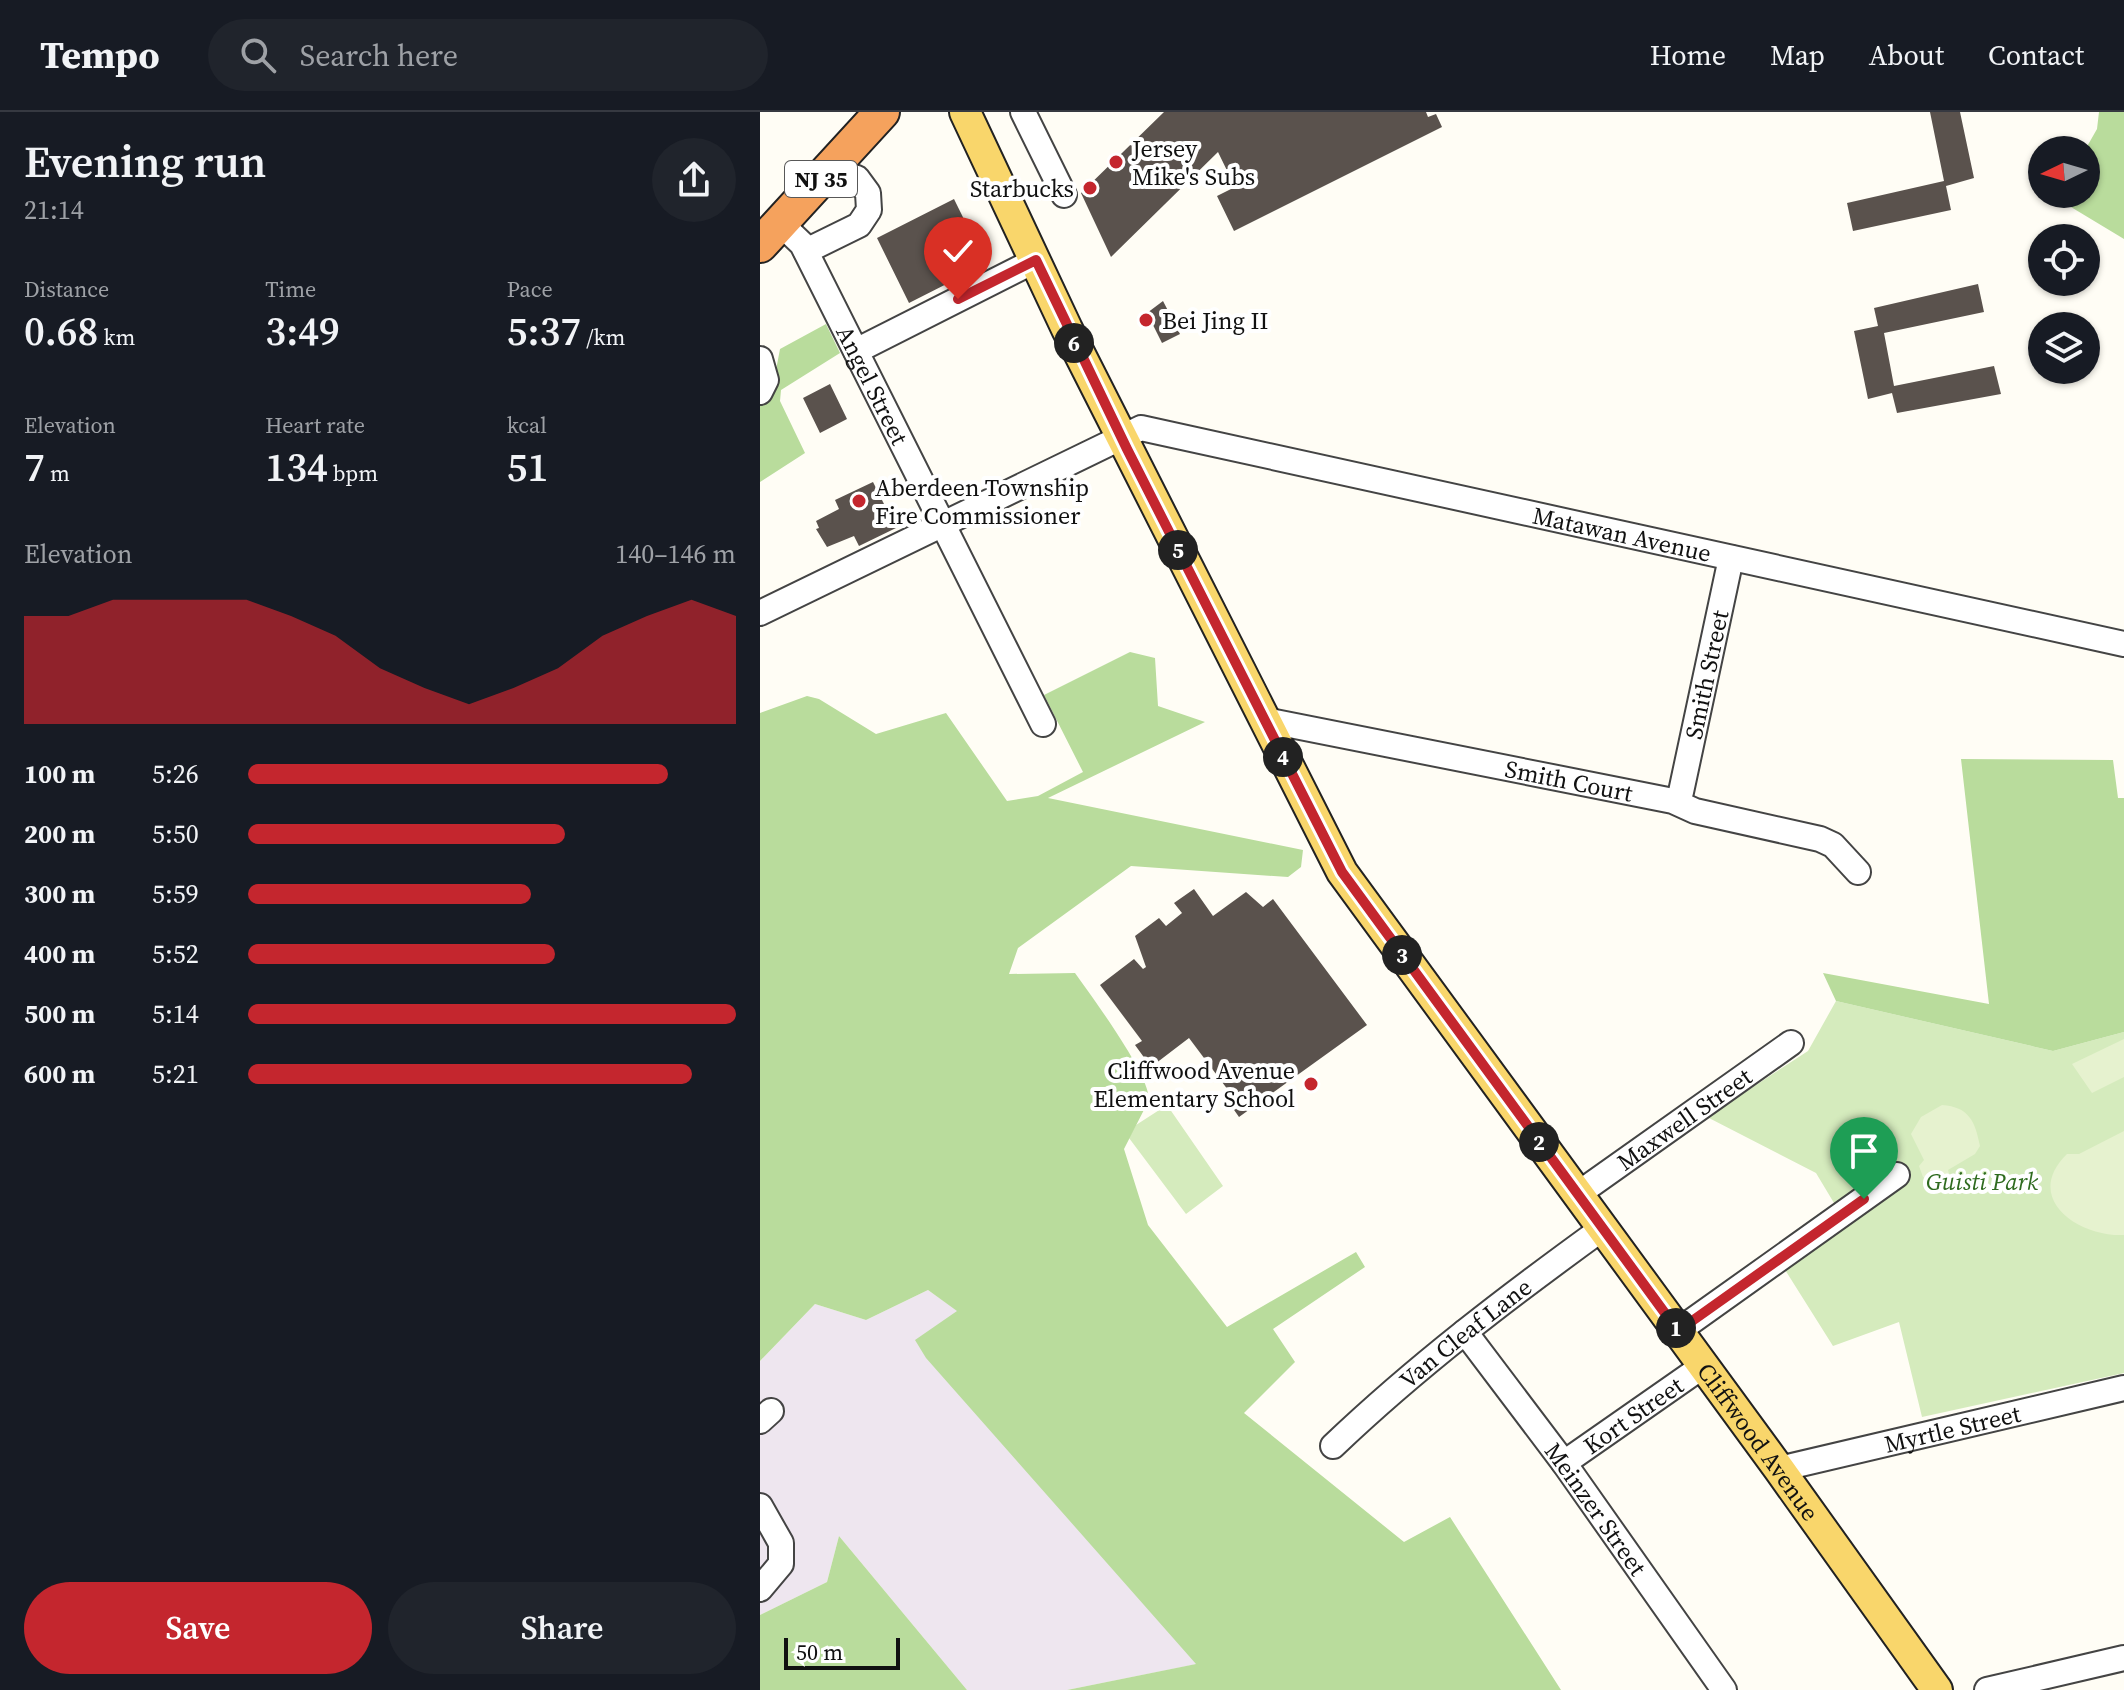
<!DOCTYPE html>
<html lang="en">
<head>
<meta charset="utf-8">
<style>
  :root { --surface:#171b24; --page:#20242c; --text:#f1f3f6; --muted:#9ea1a6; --line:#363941; --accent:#c4262e }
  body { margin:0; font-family:"Source Serif 4",serif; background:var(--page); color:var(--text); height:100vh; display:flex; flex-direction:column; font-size:30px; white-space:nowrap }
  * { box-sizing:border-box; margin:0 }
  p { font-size:26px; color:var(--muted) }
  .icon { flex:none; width:44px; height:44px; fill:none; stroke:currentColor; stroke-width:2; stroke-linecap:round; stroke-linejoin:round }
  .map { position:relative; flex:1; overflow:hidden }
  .side { display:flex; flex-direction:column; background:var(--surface); width:760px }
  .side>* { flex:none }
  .needle { width:52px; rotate:265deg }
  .fabs { position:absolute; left:1268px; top:24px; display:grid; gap:16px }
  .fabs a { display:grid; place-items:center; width:72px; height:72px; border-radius:50%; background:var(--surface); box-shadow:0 2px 6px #0004; font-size:40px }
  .scale { position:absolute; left:24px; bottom:20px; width:116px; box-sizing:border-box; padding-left:8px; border:4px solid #111; border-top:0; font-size:22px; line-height:28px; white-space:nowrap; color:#111; -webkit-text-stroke:6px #fff; paint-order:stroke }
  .pin { position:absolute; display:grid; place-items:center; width:68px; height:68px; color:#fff; margin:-82px -34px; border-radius:50% 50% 50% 0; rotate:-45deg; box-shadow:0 0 8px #0007 }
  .pin .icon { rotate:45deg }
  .km { position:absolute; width:40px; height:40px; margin:-20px; border-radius:50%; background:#222; color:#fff; font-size:22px; line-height:40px; text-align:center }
  .round { display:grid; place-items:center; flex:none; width:84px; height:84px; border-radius:42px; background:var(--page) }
  .headline { display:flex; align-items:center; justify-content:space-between; height:136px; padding:0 24px }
  h1 { font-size:44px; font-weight:600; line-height:60px }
  .stats { display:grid; grid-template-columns:repeat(3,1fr); gap:12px; height:136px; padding:8px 24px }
  .stats div { display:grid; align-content:center }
  .stats b { font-size:40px; font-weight:600 }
  .stats small { font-size:22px; font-weight:400 }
  .stats p { font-size:22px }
  .chart { height:224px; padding:16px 24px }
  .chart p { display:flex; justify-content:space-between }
  .chart svg { width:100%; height:144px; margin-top:8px; fill:var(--accent); opacity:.7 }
  .action { display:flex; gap:16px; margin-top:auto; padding:16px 24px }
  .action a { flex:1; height:92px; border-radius:48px; background:var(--accent); color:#fff; font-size:32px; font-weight:600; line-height:92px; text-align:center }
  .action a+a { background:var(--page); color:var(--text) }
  ul { padding:0 24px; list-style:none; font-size:26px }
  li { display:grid; grid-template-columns:128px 96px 1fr; align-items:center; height:60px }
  li i { height:20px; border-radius:10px; background:var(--accent) }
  header { display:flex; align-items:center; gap:48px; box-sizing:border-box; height:112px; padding:0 40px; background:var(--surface); border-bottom:2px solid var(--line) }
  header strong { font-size:38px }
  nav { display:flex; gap:44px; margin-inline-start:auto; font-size:28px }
  .search { width:560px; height:72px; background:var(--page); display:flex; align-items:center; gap:20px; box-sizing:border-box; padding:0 28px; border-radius:44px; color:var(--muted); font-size:30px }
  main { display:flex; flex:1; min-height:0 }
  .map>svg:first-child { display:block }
  .industrial { fill:#eee6ef }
  .green { fill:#d5ebbd }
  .forest { fill:#b9dc9c }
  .pitch { fill:#e6f2cf }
  .building { fill:#5a524d }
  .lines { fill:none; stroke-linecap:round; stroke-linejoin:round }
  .minor-casing { stroke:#444; stroke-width:28 }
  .major-casing { stroke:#222; stroke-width:34 }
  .highway-casing { stroke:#222; stroke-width:38 }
  .minor { stroke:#fff; stroke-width:24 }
  .major { stroke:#f9d66b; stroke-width:30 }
  .highway { stroke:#f5a25d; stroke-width:34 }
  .route-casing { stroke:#fff; stroke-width:16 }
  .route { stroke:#c4262e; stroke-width:10 }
  .poi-dot { fill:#c4262e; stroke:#fff; stroke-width:3 }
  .labels { text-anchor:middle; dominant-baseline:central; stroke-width:8; stroke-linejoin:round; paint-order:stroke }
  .shield { fill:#fff; stroke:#585858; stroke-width:2 }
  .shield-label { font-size:22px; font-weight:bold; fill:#111 }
  .poi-label { font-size:24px; fill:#111; stroke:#fff; text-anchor:start }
  .street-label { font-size:24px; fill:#111; stroke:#fff }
  .park-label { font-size:24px; font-style:italic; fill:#2f6b1f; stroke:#fff }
</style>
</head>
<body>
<header>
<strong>Tempo</strong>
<div class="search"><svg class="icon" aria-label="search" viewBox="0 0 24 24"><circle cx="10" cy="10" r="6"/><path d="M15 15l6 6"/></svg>Search here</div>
<nav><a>Home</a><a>Map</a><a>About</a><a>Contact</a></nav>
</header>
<main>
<section class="side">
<div class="headline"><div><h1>Evening run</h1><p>21:14</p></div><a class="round"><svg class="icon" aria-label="share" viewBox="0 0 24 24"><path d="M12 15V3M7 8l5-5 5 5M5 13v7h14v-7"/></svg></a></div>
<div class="stats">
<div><p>Distance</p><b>0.68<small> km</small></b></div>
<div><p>Time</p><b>3:49</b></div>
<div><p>Pace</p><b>5:37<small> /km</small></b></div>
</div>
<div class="stats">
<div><p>Elevation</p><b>7<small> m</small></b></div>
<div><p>Heart rate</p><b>134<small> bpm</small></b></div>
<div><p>kcal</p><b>51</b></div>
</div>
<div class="chart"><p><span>Elevation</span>140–146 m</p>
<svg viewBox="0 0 160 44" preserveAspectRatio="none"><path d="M0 44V11L10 11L20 6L30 6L40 6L50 6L60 11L70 17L80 27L90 33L100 38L110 33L120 27L130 17L140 11L150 6L160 11V44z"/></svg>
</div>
<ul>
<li><b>100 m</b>5:26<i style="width:86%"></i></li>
<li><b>200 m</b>5:50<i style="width:65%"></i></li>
<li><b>300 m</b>5:59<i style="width:58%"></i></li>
<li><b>400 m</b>5:52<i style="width:63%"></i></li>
<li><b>500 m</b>5:14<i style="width:100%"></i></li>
<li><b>600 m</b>5:21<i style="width:91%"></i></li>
</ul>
<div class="action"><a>Save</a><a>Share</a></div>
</section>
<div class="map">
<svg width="1364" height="1578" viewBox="0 0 1364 1578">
  <rect width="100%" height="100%" fill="#fffdf5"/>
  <path class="industrial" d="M168 1178 198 1199 335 1434 437 1552 307 1578H207L79 1424 67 1470 0 1503V1249L55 1192 106 1208Z"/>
  <path class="green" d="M1076 889 1293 939 1364 920V1261L1162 1305 1139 1210 1073 1234 1022 1153 1086 1111 1056 1061 947 1005 1048 939Z
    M407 993 463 1074 426 1102 369 1026 376 1013Z"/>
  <path class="forest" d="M1339 0H1364V127L1296 86 1298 82H1326L1325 38 1337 17Z
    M66 212 80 241 21 278 20 289 45 341 0 370V294L12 279 20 237Z
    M370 540 395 546 398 594 445 610 288 686 543 738 541 755 528 765 371 754 258 836 249 862 315 861C332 885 390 963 389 988L364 1037 388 1113 467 1215 596 1140 605 1155 513 1217 535 1250 484 1301 644 1430 690 1405 801 1578H307L436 1552 166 1246 155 1228 197 1199 168 1178 106 1208 55 1192 0 1249V601L47 584 59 587 116 622 186 601 247 689 278 684 323 660 284 583Z
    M1201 647 1353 648 1358 686H1364V920L1293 939 1076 889 1063 861 1229 892Z
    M79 1424 207 1578H0V1503L67 1470Z"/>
  <path class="pitch" d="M1364 927V965L1332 981 1312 952Z
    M1182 993C1209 995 1215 1009 1220 1034L1215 1042 1188 1058 1190 1065 1180 1073 1163 1065 1159 1054 1164 1048 1151 1022 1161 1005Z
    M1364 1019V1123C1318 1125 1262 1086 1307 1042H1319Z"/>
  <path class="building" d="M404 0H666L668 5 676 2 682 15 474 119 457 84 475 75 458 40 351 145 321 81Z
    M1170 0H1200L1214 66 1186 74 1191 98 1093 119 1087 91 1184 69Z
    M194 87 226 152 149 191 117 126Z
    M1218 172 1224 200 1124 221 1134 274 1234 254 1241 282 1137 301 1132 281 1108 287 1094 219 1118 214 1114 196Z
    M403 189 420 222 402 231 392 211 388 214 383 204Z
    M70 272 87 307 60 321 43 286Z
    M113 370 136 416 99 434 94 424 67 435 56 417 59 416 56 409 79 397 75 388Z
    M434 777 453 804 486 780 503 795 513 787 607 913 479 1005 465 985 471 982 429 926 391 955 375 933 382 929 340 873 374 847 383 857 386 855 375 824 399 806 406 814 422 801 414 791Z"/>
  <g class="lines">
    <g class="minor-casing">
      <g id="minor">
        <path d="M263 0 304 83"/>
        <path id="s1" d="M20 111 42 132 283 612"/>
        <path d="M46 139 99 113 109 98 108 81 97 66 69 58"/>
        <path d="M96 239 276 148"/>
        <path d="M0 247 6 268 0 280"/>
        <path id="s2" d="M0 501 381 316 1364 532"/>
        <path id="s3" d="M505 608 913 689 935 699 1060 727 1073 733 1098 760"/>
        <path id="s4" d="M921 680 971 446"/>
        <path id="s5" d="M818 1082 1031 931"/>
        <path d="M918 1219 1137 1063"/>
        <path id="s6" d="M705 1220 804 1351 964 1578"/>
        <path d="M0 1309 11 1299"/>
        <path id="s7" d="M573 1334C657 1254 749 1184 843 1116"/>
        <path id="s8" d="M804 1351 943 1254"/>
        <path id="s9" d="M1019 1357 1364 1276"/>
        <path d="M0 1394 21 1431V1452L0 1477"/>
        <path d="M1227 1578 1364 1546"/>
      </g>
    </g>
    <g class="major-casing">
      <g id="major">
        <path id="s10" d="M205 0 307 217 582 760 1019 1357 1177 1578"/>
      </g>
    </g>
    <g class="highway-casing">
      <path id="highway" d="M0 133 122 0"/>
    </g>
    <use href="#minor" class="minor"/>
    <use href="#major" class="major"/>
    <use href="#highway" class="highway"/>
  </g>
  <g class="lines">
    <g class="route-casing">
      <path id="route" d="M198 187 276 148 367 337 582 760 918 1219 1104 1087"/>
    </g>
    <use href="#route" class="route"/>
  </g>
  <g class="poi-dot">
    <circle cx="356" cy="50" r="8"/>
    <circle cx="330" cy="76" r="8"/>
    <circle cx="386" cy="208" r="8"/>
    <circle cx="99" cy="389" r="8"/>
    <circle cx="551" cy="972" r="8"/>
  </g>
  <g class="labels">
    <rect class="shield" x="25" y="49" width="72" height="36" rx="6"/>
    <g class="shield-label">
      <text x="61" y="67">NJ 35</text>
    </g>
    <g class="poi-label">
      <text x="372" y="36">Jersey<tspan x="372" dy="28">Mike's Subs</tspan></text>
      <text x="314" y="76" text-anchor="end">Starbucks</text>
      <text x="402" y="208">Bei Jing II</text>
      <text x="115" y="375">Aberdeen Township<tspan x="115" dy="28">Fire Commissioner</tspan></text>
      <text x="535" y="958" text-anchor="end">Cliffwood Avenue<tspan x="535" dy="28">Elementary School</tspan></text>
    </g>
    <g class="street-label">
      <text stroke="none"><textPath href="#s1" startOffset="188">Angel Street</textPath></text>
      <text stroke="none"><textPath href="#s2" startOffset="916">Matawan Avenue</textPath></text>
      <text stroke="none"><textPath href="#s4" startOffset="120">Smith Street</textPath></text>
      <text stroke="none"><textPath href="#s3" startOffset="310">Smith Court</textPath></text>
      <text stroke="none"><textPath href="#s5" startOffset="130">Maxwell Street</textPath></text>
      <text stroke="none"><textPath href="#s7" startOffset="174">Van Cleaf Lane</textPath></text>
      <text stroke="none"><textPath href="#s8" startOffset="84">Kort Street</textPath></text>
      <text stroke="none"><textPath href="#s9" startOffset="178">Myrtle Street</textPath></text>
      <text stroke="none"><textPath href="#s10" startOffset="1554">Cliffwood Avenue</textPath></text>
      <text stroke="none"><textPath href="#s6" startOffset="220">Meinzer Street</textPath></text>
    </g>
    <g class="park-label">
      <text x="1222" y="1069">Guisti Park</text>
    </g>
  </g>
</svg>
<div class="fabs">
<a><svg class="needle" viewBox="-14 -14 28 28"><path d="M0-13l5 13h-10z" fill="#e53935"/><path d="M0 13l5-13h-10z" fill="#9ea1a6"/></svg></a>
<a><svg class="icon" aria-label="locate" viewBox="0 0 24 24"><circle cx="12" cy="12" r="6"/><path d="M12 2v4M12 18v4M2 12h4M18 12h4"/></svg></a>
<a><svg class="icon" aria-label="layers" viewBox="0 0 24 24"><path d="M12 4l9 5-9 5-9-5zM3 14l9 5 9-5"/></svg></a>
</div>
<div class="scale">50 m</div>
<div class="pin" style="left:1104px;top:1087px;background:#1e9e55"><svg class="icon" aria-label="arrive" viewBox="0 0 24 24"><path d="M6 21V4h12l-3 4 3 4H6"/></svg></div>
<div class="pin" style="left:198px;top:187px;background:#d93025"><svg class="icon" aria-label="check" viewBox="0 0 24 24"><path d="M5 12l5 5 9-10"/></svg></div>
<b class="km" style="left:916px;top:1216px">1</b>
<b class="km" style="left:779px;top:1030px">2</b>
<b class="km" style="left:642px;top:843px">3</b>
<b class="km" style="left:523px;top:645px">4</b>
<b class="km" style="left:418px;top:438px">5</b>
<b class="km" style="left:314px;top:231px">6</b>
</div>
</main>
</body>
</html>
